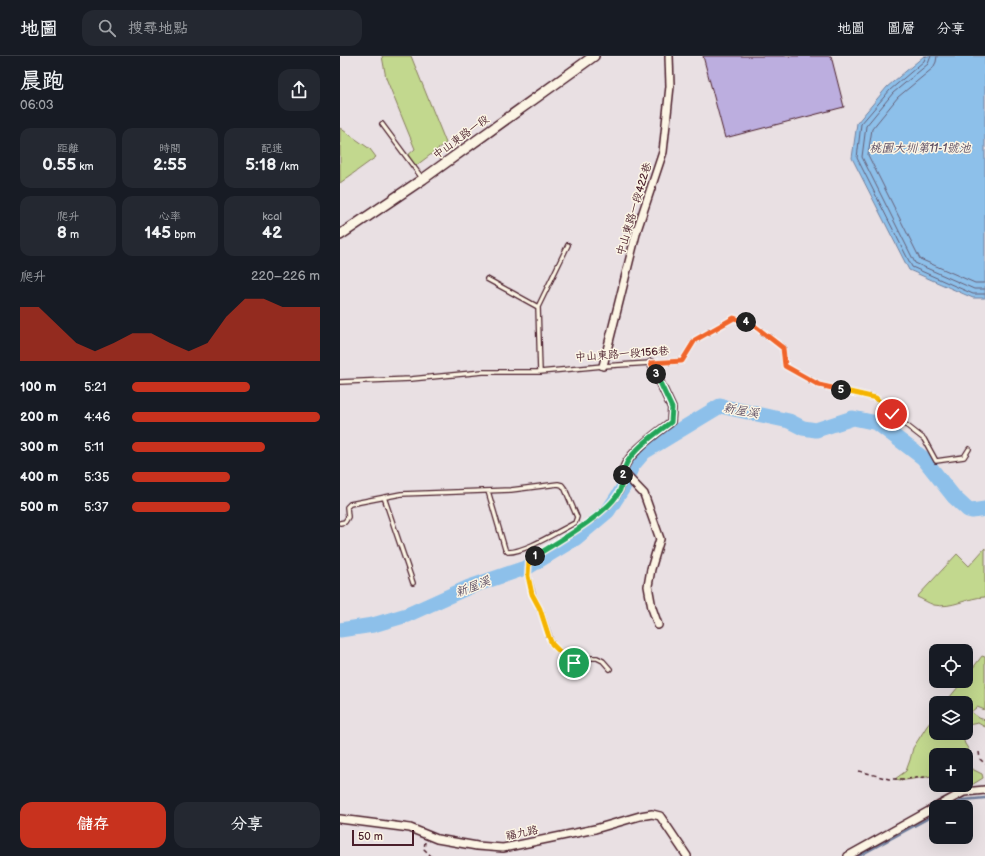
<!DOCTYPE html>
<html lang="zh-TW">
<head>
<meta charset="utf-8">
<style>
  :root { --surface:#171b24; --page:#242831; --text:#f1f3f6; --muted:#9ea1a6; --line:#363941; --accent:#c8321e }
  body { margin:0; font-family:"Balsamiq Sans","LXGW WenKai TC",sans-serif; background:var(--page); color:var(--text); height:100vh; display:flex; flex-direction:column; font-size:15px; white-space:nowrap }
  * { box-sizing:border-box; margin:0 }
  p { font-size:13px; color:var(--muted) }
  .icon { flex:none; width:22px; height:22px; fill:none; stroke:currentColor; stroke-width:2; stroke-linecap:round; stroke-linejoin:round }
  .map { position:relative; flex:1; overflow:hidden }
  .drawer { display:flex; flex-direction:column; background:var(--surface); width:340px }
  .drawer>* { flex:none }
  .controls { position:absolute; left:589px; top:588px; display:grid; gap:8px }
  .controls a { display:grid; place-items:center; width:44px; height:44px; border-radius:8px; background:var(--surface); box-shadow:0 4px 16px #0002; font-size:20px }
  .scale { position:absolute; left:12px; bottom:10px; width:62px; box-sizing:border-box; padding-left:4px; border:2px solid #4a1f2b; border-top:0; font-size:11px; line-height:14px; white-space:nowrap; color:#4a1f2b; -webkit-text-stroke:3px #fcf5e5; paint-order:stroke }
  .pin { position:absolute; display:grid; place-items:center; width:34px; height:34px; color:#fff; margin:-17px; border:2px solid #fff; border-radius:50%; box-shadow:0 1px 4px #0007 }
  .km { position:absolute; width:20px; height:20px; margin:-10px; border-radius:50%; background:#222; color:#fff; font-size:11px; line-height:20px; text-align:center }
  .round { display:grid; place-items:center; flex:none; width:42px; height:42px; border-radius:12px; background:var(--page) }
  .head { display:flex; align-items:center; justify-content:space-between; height:68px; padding:0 20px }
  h1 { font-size:22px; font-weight:700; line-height:30px }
  .stats { display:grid; grid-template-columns:repeat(3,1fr); gap:6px; height:68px; padding:4px 20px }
  .stats div { display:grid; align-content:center; border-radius:10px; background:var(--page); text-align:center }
  .stats b { font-size:17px; font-weight:700 }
  .stats small { font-size:11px; font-weight:400 }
  .stats p { font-size:11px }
  .chart { height:112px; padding:8px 20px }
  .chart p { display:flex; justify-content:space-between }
  .chart svg { width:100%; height:72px; margin-top:4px; fill:var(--accent); opacity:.7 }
  .cta { display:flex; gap:8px; margin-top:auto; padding:8px 20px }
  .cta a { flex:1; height:46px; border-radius:12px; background:var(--accent); color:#fff; font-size:16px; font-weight:700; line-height:46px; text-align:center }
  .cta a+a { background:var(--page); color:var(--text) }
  ul { padding:0 20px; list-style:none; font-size:13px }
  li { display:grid; grid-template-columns:64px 48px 1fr; align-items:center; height:30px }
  li i { height:10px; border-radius:5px; background:var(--accent) }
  header { display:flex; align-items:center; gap:24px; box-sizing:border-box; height:56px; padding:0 20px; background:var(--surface); border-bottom:1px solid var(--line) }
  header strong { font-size:19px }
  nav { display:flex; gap:22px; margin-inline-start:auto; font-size:14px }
  .search { width:280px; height:36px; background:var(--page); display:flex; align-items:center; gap:10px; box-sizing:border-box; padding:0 14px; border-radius:12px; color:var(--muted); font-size:15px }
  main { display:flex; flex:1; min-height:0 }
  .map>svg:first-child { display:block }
  .green { fill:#c2d88e; stroke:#867c5c }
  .water { fill:#8dc0ea; stroke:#72809e }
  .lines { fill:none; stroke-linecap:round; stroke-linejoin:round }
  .shore { stroke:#655f77; stroke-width:1 }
  .stream { stroke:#72809e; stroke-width:2.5 }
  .river { stroke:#8dc0ea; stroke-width:15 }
  .building { fill:#bcaedf; stroke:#4a1f2b }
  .lane-casing { stroke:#4a1f2b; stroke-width:6 }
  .street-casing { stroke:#4a1f2b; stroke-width:10 }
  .secondary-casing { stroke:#4a1f2b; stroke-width:12 }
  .path { stroke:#4a1f2b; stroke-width:1.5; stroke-dasharray:4 3; stroke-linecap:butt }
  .lane { stroke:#fcf5e5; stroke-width:3.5 }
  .street { stroke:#fcf5e5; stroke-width:7 }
  .secondary { stroke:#fcf5e5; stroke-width:9 }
  .split-1-casing { stroke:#fff; stroke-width:8 }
  .split-2-casing { stroke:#fff; stroke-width:8 }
  .split-3-casing { stroke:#fff; stroke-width:8 }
  .split-4-casing { stroke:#fff; stroke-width:8 }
  .split-5-casing { stroke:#fff; stroke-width:8 }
  .split-6-casing { stroke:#fff; stroke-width:8 }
  .split-1 { stroke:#f5b400; stroke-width:5 }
  .split-2 { stroke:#22a559; stroke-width:5 }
  .split-3 { stroke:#22a559; stroke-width:5 }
  .split-4 { stroke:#f0652b; stroke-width:5 }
  .split-5 { stroke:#f0652b; stroke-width:5 }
  .split-6 { stroke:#f5b400; stroke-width:5 }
  .labels { text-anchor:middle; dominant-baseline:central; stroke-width:3; stroke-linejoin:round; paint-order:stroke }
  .street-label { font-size:11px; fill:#4a1f2b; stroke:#fcf5e5 }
  .water-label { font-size:12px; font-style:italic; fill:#5e4f64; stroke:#fcf5e5 }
</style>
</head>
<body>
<header>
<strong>地圖</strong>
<div class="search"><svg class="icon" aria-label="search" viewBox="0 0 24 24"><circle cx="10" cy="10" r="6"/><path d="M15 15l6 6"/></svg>搜尋地點</div>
<nav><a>地圖</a><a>圖層</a><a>分享</a></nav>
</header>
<main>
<section class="drawer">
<div class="head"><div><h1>晨跑</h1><p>06:03</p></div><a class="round"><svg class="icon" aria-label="share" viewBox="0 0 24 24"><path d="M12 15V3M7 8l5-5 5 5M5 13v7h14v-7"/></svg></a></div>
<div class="stats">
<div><p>距離</p><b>0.55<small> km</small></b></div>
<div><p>時間</p><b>2:55</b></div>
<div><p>配速</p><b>5:18<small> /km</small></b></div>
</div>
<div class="stats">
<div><p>爬升</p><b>8<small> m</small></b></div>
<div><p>心率</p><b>145<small> bpm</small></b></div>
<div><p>kcal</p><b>42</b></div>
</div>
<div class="chart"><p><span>爬升</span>220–226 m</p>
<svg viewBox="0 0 160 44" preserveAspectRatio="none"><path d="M0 44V11L10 11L20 22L30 33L40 38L50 33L60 27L70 27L80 33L90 38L100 33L110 17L120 6L130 6L140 11L150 11L160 11V44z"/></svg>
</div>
<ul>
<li><b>100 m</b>5:21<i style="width:63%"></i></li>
<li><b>200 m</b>4:46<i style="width:100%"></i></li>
<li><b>300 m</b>5:11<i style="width:71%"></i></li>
<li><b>400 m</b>5:35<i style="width:52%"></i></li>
<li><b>500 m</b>5:37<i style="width:52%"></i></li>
</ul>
<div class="cta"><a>儲存</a><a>分享</a></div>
</section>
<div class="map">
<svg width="645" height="800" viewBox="0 0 645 800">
  <rect width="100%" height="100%" fill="#e9e0e3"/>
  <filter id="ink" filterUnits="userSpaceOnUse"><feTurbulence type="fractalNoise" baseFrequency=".025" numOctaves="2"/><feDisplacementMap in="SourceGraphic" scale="8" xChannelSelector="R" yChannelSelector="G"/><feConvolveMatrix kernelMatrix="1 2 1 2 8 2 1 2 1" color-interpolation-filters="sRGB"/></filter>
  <g filter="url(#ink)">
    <path class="green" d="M42 0H71L106 87 73 112 66 101 75 93 46 22Z
      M0 72 30 93 36 101 0 127Z
      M645 492V541C628 541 612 553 594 549 588 547 582 543 577 541L617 498 629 510Z
      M642 600 645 601V654L637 651 631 656 639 662 645 664V671L638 667 628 669 626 672V647H605L623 625H626V621Z
      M596 659V677H623L622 679 625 688 629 694 626 701V699H596V722C583 718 569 727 555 723L566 715 570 704 573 692 587 670Z
      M626 710 642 718 643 722 630 730 626 729Z"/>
    <path class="water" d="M584 0H645V242H633L569 214 512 102 517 67 547 31Z"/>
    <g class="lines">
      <path class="shore" d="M586 0 584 5 550 34 521 68 517 102 572 211 633 238H645
        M591 0 588 8 553 37 526 70 522 101 575 207 634 233H645
        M597 0 596 6 593 12 558 41 532 73 528 99 580 203 635 227H645"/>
      <path class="stream" d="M609 751 623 744 645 742
        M519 800 596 758"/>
      <path class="river" d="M0 574 33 569 67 559 129 531 188 511 236 482 268 455 283 432 292 410 304 396 380 350 449 365 463 372 476 374 513 362 537 367 583 402 614 441 628 454 632 455 645 453"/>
    </g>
    <path class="building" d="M363 0H491L504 51 385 82Z"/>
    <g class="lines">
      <g class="lane-casing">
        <path id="lane" d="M42 68 82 122
          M147 223 198 251
          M200 316 198 251 228 189
          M0 326 71 323 143 316H200L263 310 342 305 355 284 394 262 412 268 443 292 445 310 479 329 536 342 552 358 584 383 596 405 624 401 629 393
          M44 441 73 527
          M0 467 5 466 8 461 7 451 10 448 61 438 171 434 218 428 222 429 225 433 237 461 235 467C218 475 186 496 168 496L165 493 148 435
          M270 613 263 605 257 602H250L234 607 229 605 212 588 200 553 193 539 188 520 189 504C213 489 267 459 280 436 283 430 283 424 283 418"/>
      </g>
      <g class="street-casing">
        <path id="street" d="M311 307 332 352 331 366C317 377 285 399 283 416L304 438 320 483 311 513 308 530 312 552 318 569
          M263 310 297 174 323 96 330 30 329 0
          M596 751 624 736 645 734
          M0 763 70 772 97 783 137 790 163 792 255 773 300 760 312 758 320 760 347 800
          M508 800 596 751"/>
      </g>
      <g class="secondary-casing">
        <path id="secondary" d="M0 179 83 123 254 0"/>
      </g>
      <path class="path" d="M639 696 640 703 645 708
        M519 715 549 723H566L596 720
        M85 786 84 793 91 800"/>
      <use href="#lane" class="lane"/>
      <use href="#street" class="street"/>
      <use href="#secondary" class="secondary"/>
    </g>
  </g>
  <g class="lines" filter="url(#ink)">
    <g class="split-1-casing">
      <path id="split-1" d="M195 500 189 504 188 520 192 538 200 553 209 581 212 588 229 605 234 607"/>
    </g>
    <g class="split-2-casing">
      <path id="split-2" d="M195 500C216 487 271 456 280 434 282 429 283 424 283 419"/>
    </g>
    <g class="split-3-casing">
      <path id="split-3" d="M283 419C284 398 316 378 331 366L332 352 316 318"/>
    </g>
    <g class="split-4-casing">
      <path id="split-4" d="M316 318 311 307 342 305 355 284 394 262 406 266"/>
    </g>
    <g class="split-5-casing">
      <path id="split-5" d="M406 266 412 268 443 292 445 310 479 329 501 334"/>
    </g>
    <g class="split-6-casing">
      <path id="split-6" d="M501 334 536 342 552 358"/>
    </g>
    <use href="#split-1" class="split-1"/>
    <use href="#split-2" class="split-2"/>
    <use href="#split-3" class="split-3"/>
    <use href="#split-4" class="split-4"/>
    <use href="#split-5" class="split-5"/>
    <use href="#split-6" class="split-6"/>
  </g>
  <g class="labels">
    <g class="street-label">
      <text transform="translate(121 81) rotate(-36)">中山東路一段</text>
      <text transform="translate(294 153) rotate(-73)">中山東路一段422巷</text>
      <text transform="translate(282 298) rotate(-4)">中山東路一段156巷</text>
      <text transform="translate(182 777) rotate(-12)">福九路</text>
    </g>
    <g class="water-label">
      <text x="580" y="92">桃園大圳第11-1號池</text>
      <text transform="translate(401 355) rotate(10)">新屋溪</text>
      <text transform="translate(133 531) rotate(-21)">新屋溪</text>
    </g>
  </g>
</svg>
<div class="controls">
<a><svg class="icon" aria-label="locate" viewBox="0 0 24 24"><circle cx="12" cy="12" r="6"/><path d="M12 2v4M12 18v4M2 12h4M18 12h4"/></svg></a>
<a><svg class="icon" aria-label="layers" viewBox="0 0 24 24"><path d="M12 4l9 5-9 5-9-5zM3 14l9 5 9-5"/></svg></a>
<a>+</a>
<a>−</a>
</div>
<div class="scale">50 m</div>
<div class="pin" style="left:234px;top:607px;background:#1e9e55"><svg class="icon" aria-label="arrive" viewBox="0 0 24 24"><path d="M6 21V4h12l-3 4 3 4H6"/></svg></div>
<div class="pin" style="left:552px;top:358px;background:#d93025"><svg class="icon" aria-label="check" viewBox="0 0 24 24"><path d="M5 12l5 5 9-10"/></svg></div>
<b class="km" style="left:195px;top:500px">1</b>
<b class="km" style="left:283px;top:419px">2</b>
<b class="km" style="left:316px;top:318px">3</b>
<b class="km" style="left:406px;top:266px">4</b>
<b class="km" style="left:501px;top:334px">5</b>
</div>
</main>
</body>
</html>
